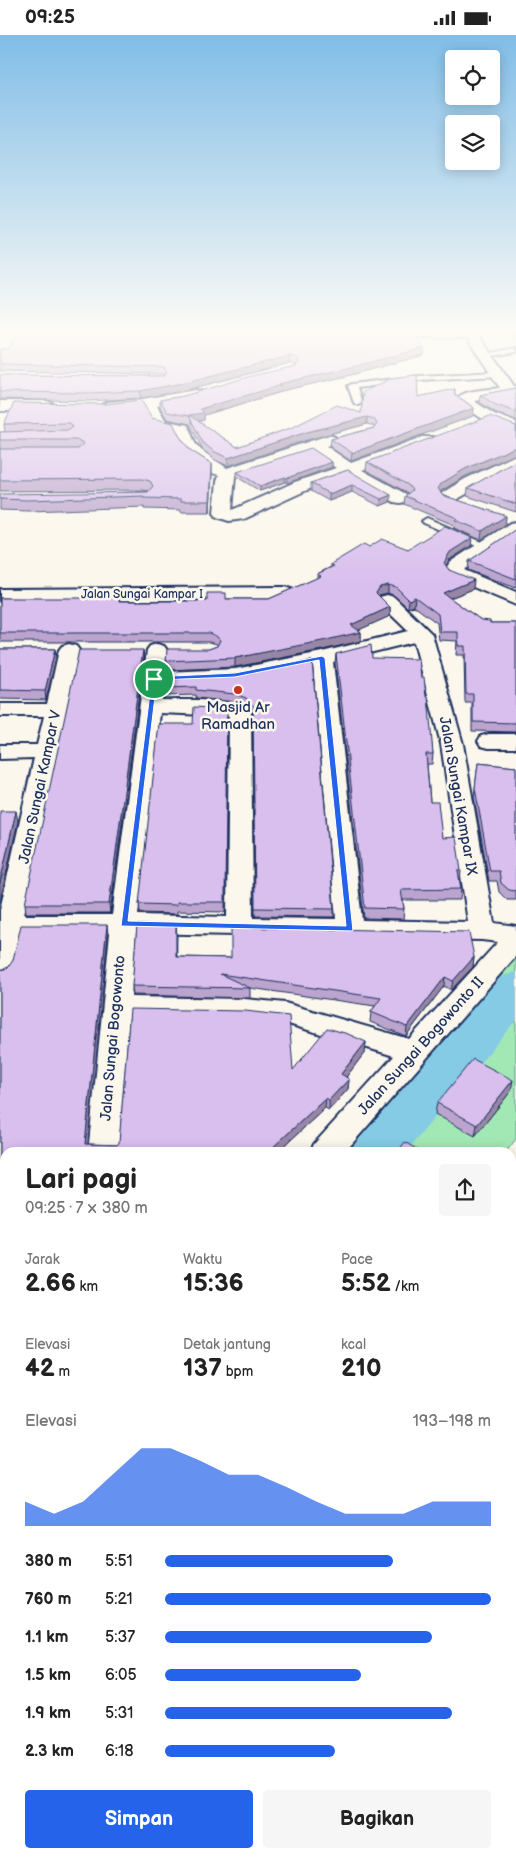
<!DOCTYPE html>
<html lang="id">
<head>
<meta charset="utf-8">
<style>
  :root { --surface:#fff; --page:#f6f6f6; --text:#222; --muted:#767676; --accent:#2563eb }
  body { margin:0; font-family:"Balsamiq Sans",sans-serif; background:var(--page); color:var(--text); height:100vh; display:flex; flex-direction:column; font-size:19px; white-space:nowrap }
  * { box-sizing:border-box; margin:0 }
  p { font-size:16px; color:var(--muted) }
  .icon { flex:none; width:28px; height:28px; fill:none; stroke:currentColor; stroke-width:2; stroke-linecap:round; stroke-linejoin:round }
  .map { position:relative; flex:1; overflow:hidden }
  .side { position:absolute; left:0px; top:1112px; width:516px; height:711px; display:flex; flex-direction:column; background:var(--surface); border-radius:15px 15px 0 0; box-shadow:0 2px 12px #0003 }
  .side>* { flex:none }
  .tools { position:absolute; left:445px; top:15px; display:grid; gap:10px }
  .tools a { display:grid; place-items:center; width:55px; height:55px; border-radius:5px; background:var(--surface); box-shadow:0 2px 12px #0003; font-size:25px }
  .pin { position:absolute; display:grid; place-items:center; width:42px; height:42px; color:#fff; margin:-21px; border:2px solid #fff; border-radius:50%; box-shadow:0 1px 5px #0007 }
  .round { display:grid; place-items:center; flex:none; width:52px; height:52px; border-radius:5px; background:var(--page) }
  .headline { display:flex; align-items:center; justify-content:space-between; height:85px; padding:0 25px }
  h1 { font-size:28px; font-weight:700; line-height:38px }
  .metrics { display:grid; grid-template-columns:repeat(3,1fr); gap:8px; height:85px; padding:5px 25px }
  .metrics div { display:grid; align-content:center }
  .metrics b { font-size:25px; font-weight:700 }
  .metrics small { font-size:14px; font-weight:400 }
  .metrics p { font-size:14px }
  .chart { height:140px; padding:10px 25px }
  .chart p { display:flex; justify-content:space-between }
  .chart svg { width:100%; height:90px; margin-top:5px; fill:var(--accent); opacity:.7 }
  .action { display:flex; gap:10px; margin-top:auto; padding:10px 25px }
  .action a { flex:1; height:58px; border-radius:5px; background:var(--accent); color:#fff; font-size:20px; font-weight:700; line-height:58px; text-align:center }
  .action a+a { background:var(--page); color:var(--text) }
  ul { padding:0 25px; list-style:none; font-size:16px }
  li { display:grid; grid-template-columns:80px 60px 1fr; align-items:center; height:38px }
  li i { height:12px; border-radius:6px; background:var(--accent) }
  .status { display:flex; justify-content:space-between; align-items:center; height:35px; padding:0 25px; background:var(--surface); direction:ltr }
  .status svg { height:14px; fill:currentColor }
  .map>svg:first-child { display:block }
  .built { fill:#f1e6ed }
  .green { fill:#a2e8b4; stroke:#5e8c89 }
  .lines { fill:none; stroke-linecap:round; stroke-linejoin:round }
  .river { fill:#85cbe6; fill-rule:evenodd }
  .service-casing { stroke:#1b2f5e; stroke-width:4 }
  .minor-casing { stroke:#1b2f5e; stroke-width:4 }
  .service { fill:#fbf7ec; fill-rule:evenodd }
  .minor { fill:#fbf7ec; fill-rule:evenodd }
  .wall { fill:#bba4cd; stroke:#1b2f5e }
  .shaded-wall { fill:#9886a7; stroke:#1b2f5e }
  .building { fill:#d9bfee; stroke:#1b2f5e }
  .route { fill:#2563eb; stroke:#fff; fill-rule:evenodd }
  .poi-dot { fill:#c8321e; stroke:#fbf7ec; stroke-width:2 }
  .labels { text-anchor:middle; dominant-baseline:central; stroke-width:5; stroke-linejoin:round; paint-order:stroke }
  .far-street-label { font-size:12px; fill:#1b2f5e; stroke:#fbf7ec }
  .poi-label { font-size:15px; fill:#1b2f5e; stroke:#fbf7ec }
  .street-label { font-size:15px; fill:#1b2f5e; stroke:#fbf7ec }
</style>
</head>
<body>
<div class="status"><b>09:25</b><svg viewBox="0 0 49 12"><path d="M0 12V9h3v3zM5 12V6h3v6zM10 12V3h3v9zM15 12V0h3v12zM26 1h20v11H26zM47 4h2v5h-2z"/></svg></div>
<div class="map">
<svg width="516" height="1823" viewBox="0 0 516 1823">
  <rect width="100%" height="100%" fill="#fbf7ec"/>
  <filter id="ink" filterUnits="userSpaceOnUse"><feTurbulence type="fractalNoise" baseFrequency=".02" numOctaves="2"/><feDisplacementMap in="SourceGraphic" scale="10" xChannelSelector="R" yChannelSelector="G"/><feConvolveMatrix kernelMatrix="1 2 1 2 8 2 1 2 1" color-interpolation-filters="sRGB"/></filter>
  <g filter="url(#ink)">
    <path class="built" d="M486 294H516V316L509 317Z"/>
    <path class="green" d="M516 920V1104L506 1117 334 1118Z
      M5 1486V1751L0 1758V1492Z"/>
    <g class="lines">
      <path class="river" d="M516 937V985L405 1118H349L356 1103 500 942Z
        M5 1490V1557L0 1559V1492Z"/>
      <g class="service-casing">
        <path id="service" d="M516 313V317L486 322 482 320Z
          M497 337H500V341L419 345 357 353 362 368 358 370 354 368 348 351 352 349 419 341Z
          M427 483 489 510 491 512 486 515 483 514 424 488 422 486Z"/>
      </g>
      <g class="minor-casing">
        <path id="minor" d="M370 294H474L514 351H516V359L474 366 494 379 516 387V398L484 385 455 365C464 354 487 355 500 353L467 303 375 301 368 297Z
          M196 355 201 356 203 359 201 362 157 371 166 386 188 390 195 408 201 415 227 433 329 400 335 402 337 405 335 408 326 411 351 428 422 402H434L436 405 434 408 362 435 406 459 409 463 406 467 400 468 394 467 348 440 307 455 244 484 229 486 217 482 214 478 217 446 219 440C198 435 181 417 175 397L154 393 144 373 108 377 103 375 100 372 103 369 108 367 142 364ZM311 416 336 433 295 447 232 475 235 441Z
          M0 366H47L52 368 55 371 52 374 47 376H0Z
          M516 420V431L454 466H442L439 462 442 458 465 444Z
          M516 487V500L464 535 516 557V570L449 542 445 535 450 527 510 488Z
          M284 552 291 554 294 558 291 562 284 564 0 566V554Z
          M387 560 394 562 432 599 463 709 494 888 516 891V921L344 1118H310L314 1109 394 1021 285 988 245 984 129 982 118 1118H88L110 898H21L13 934 9 941 0 944V875L34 723 0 724V710H37L44 681H0V669H47L59 615 62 611 69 609 76 611 79 615 24 880H112L147 615 150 611 157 609 164 611 167 615 165 637 235 634 322 617 408 596 377 566 380 562ZM414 607 441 709 468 887 362 885 333 627ZM313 631 336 884 253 883 251 678C239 661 182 666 162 665L163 650 235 646ZM160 678 229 681 227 882 138 880ZM136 898 482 905 498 907 409 1004 285 968 245 964 131 962Z
          M489 699H516V713H489L481 711 478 706 481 701Z
          M516 1135V1165L511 1167V1137Z
          M511 1168 516 1170V1199L511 1197Z
          M5 1443V1484L0 1486V1445Z
          M516 1508V1552L511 1554V1510Z
          M5 1781V1819H21L18 1823H0V1783Z
          M310 1819H356L355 1823H309Z"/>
      </g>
      <use href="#service" class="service"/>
      <use href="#minor" class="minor"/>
    </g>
    <path class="wall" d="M511 294H516V304L510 300Z
      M216 296 424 320 347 341 281 356V357L204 380V385L198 387 237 412 418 362 455 354V359L474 373 473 381 351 426 330 412 331 404 374 393V391L367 389 307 405 228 431 215 425 203 415 190 389 167 384 160 372V365L184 361 296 331 297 330 290 328 178 357 141 363 89 366 0 364V340L164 341 165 340 164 339 0 336V314H9Z
      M516 353V385L495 377 479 367 480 360Z
      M152 383 180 402 190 415 212 429V440L210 477H181V475L144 474V472L29 476 0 475V464L149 456 143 455 0 456V397H5L4 389Z
      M516 391V419L464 442 441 457 442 460 506 481 505 490 481 505 454 493V490L404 469 405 461 408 458 366 435 367 427Z
      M516 426V477L467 461 468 453Z
      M332 427V432L287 448 285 447 260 456 237 442V437Z
      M348 435 390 467 380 471 352 457 329 466 311 456V448Z
      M516 494V553L468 535 469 526Z
      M472 503 471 511 449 525 446 531 449 535 473 554 450 563 481 585 490 588H516V697L472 696V668H465L464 620H456L457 606 439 605 437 588 414 571 408 573 395 561 388 558 379 561 390 572V581L358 595 361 597V606L322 615 235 632 167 635 166 626 209 614 217 611H218L217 609 209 607H0V563L121 566H207L226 564H269L317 543V539L331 532V529L369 512 408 514Z
      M0 614H55L56 623 46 665 0 664Z
      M143 615 144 623 110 878H26L25 869Z
      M336 619 372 623 421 642 426 661 433 719 432 729H427L430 767 442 803 461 836 460 846 461 854 460 865H403L404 874 403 884 364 883 335 628Z
      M312 626 334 874V882L255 881 253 678 246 671 236 667 196 663V660L164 661V653Z
      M227 683 225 877 177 876V879L140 878 139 869 193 689Z
      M478 728 516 732V865H507L499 857 497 846H489L474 762Z
      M176 891 177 922 231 923 474 922 473 932 451 955 444 951 406 1001 370 987 371 977 375 971 250 953V963L133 960 132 951Z
      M108 900 88 1109 117 1110 293 1035 366 1007 365 1017 346 1042 349 1044 348 1054 329 1075 325 1073 277 1118H5V1339H0V935Z
      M511 1056 475 1101 435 1079 437 1068Z
      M131 1819H288L285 1823H135Z"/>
    <path class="shaded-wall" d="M424 313V320L347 341 281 356V357L204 380V385L192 388 189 380 200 374 279 349Z
      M290 321V328L178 357 141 363 140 356Z
      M474 373 473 381 351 426 352 418Z
      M367 382V389L307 405 228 431V423L307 397Z
      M516 412V419L464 442 441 456 438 461V453L442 448 465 434Z
      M332 427V432L287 448V443Z
      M212 429V440L210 477V466Z
      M285 442V447L260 456V451Z
      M352 450V457L329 466V459Z
      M391 460 390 467 380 471 381 464Z
      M506 481 505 490 481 505 482 496Z
      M472 503 471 511 449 525 443 536 444 528 450 517Z
      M474 545 473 554 442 566 443 558Z
      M388 550V558L379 560 375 566 376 558 380 552Z
      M415 562 414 571 408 573 409 565Z
      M390 572V581L350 599 351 590Z
      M361 597V606L322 615 235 632V623Z
      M55 614 56 623 46 665 45 656Z
      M143 615 144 623 110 878 109 869Z
      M16 776 18 786 0 867V848Z
      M107 890 108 900 87 1118 85 1109Z
      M176 891 177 901 176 931Z
      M474 922 473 932 451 955 453 946Z
      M445 942 444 951 406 1001 407 992Z
      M366 1007 365 1017 341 1049V1039Z
      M349 1044 348 1054 329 1075V1065Z
      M513 1045 511 1056 475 1101 477 1090Z
      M326 1063 325 1073 277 1118H269V1116Z
      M516 1247V1256L511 1262V1253Z
      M516 1453V1459L511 1466V1461Z
      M5 1659V1673L0 1679V1664Z
      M284 1819H288L285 1823H281Z"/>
    <path class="building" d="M19 294H204L216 296 411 297 424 313 348 333 279 349 282 350 200 374 204 378 189 380 237 412 293 392 337 370 361 378 363 357 392 343 417 340 418 362 455 354 454 359 474 373 352 418 331 404 374 393 377 389 374 384 367 382 307 397 228 423 215 417 203 408 189 381 167 377 160 365 184 361 251 341 296 331 299 328 297 323 290 321 178 349 140 356 88 358 0 357V340L164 341 167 338 164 332 0 329V314H9Z
      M516 353V377L496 370 480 360Z
      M141 365 152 383 173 388 180 402 190 415 212 429 210 466H181V464L143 463 144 461 28 465 0 464V459L148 457 153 451 150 446 142 444 0 445V414H78L84 409 78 405H0V397L67 395 73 392 70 388 4 389 14 368 105 369Z
      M490 381 516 391V412L465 434 442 448 438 453 442 460 506 481 482 496 455 485 457 483 405 461 412 455 408 450 367 427Z
      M311 413 332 427 287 443 285 442 260 451 237 437Z
      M516 426V469L468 453Z
      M348 435 391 460 381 464 352 450 329 459 311 448Z
      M445 491 472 503 450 517 444 528 449 535 474 545 443 558 481 585 490 586V588H516V688L473 687V659H466L465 611H458V597H440L438 579 415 562 409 565 396 552 388 550 380 552 376 558 390 572 351 590 361 597 322 606 235 623 166 626 167 614H209L217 611 220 605 216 601 209 598H0V563H97L98 559H120L119 566H207V558H226V564H269L321 541 317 539 334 531 331 529 364 509 369 512 382 504 408 514Z
      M516 494V544L469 526Z
      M371 610 372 623 419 624 421 642H424L426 661H428L433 719H426L430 767H438L442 803 456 802 461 836H458L461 854 401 855 404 874 365 873 336 619Z
      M0 614H55L45 656 0 655Z
      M79 615H143L109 869H25Z
      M312 626 334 874 255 873 253 670 246 663 235 659 196 655V652L164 653V644L235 640Z
      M194 672 227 674 225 867H177V870L139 869 159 689H193Z
      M478 728 516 732V856L509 855 501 848 499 836H490L475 753Z
      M0 776H16L0 848Z
      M21 890H107L85 1109 117 1110 119 1108 130 974 245 976 289 981 293 1035 327 993 348 999 366 1007 341 1039 349 1044 329 1065 326 1063 269 1116 271 1118H5V1330H0V935L8 933 13 925Z
      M137 890 176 891V922L231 923V892L469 897 474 922 453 946 445 942 407 992 371 977 381 963 220 939 250 953 132 951Z
      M473 1024 513 1045 477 1090 437 1068Z
      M405 1107 422 1118H397Z
      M516 1198V1247L511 1253V1204Z
      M511 1272 516 1275V1453L511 1461Z
      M5 1559V1659L0 1664V1564Z
      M516 1560V1823H348L351 1819H511V1569Z
      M136 1819H284L281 1823H140Z"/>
  </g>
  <linearGradient id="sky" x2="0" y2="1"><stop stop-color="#80bde7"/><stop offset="0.54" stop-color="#fdfbf6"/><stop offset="1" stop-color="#fdfbf6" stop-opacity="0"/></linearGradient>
  <rect width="516" height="549" fill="url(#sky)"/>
  <path class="route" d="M322 621 325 623 353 896 121 891 152 642 235 638ZM319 625 346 891 128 886 157 645 235 642Z"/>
  <circle class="poi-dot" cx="238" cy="655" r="5"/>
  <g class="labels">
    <g class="far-street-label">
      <text x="142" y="559">Jalan Sungai Kampar I</text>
    </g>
    <g class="poi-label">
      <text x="238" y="672">Masjid Ar<tspan x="238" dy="17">Ramadhan</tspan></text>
    </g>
    <g class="street-label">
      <text transform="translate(40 752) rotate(-78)">Jalan Sungai Kampar V</text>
      <text transform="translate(458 761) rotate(80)">Jalan Sungai Kampar IX</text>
      <text transform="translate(113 1003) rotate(-85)">Jalan Sungai Bogowonto</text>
      <text transform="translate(421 1011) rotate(-48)">Jalan Sungai Bogowonto II</text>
    </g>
  </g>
</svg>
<div class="tools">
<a><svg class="icon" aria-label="locate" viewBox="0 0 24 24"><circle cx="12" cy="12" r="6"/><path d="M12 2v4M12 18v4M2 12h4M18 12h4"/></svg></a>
<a><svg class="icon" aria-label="layers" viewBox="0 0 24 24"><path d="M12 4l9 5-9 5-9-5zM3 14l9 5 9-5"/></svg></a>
</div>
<div class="pin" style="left:154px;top:644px;background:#1e9e55"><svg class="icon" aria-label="arrive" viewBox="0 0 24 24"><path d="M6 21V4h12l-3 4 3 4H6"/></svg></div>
<section class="side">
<div class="headline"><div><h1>Lari pagi</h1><p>09:25 · 7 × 380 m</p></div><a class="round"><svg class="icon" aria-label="share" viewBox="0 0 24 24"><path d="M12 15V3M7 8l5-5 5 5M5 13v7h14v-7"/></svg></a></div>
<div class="metrics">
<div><p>Jarak</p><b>2.66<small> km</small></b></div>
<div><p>Waktu</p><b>15:36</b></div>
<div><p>Pace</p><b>5:52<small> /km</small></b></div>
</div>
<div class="metrics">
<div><p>Elevasi</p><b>42<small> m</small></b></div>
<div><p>Detak jantung</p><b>137<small> bpm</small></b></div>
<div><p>kcal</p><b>210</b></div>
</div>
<div class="chart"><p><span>Elevasi</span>193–198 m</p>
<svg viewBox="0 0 160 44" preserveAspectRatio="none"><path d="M0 44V32L10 38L20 32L30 19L40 6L50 6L60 12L70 19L80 19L90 25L100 32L110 38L120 38L130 38L140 32L150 32L160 32V44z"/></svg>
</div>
<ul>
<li><b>380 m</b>5:51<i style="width:70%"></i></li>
<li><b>760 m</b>5:21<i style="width:100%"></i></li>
<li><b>1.1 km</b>5:37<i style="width:82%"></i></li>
<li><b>1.5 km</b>6:05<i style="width:60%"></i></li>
<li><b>1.9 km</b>5:31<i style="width:88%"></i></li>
<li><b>2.3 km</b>6:18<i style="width:52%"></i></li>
</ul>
<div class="action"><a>Simpan</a><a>Bagikan</a></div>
</section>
</div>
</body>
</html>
